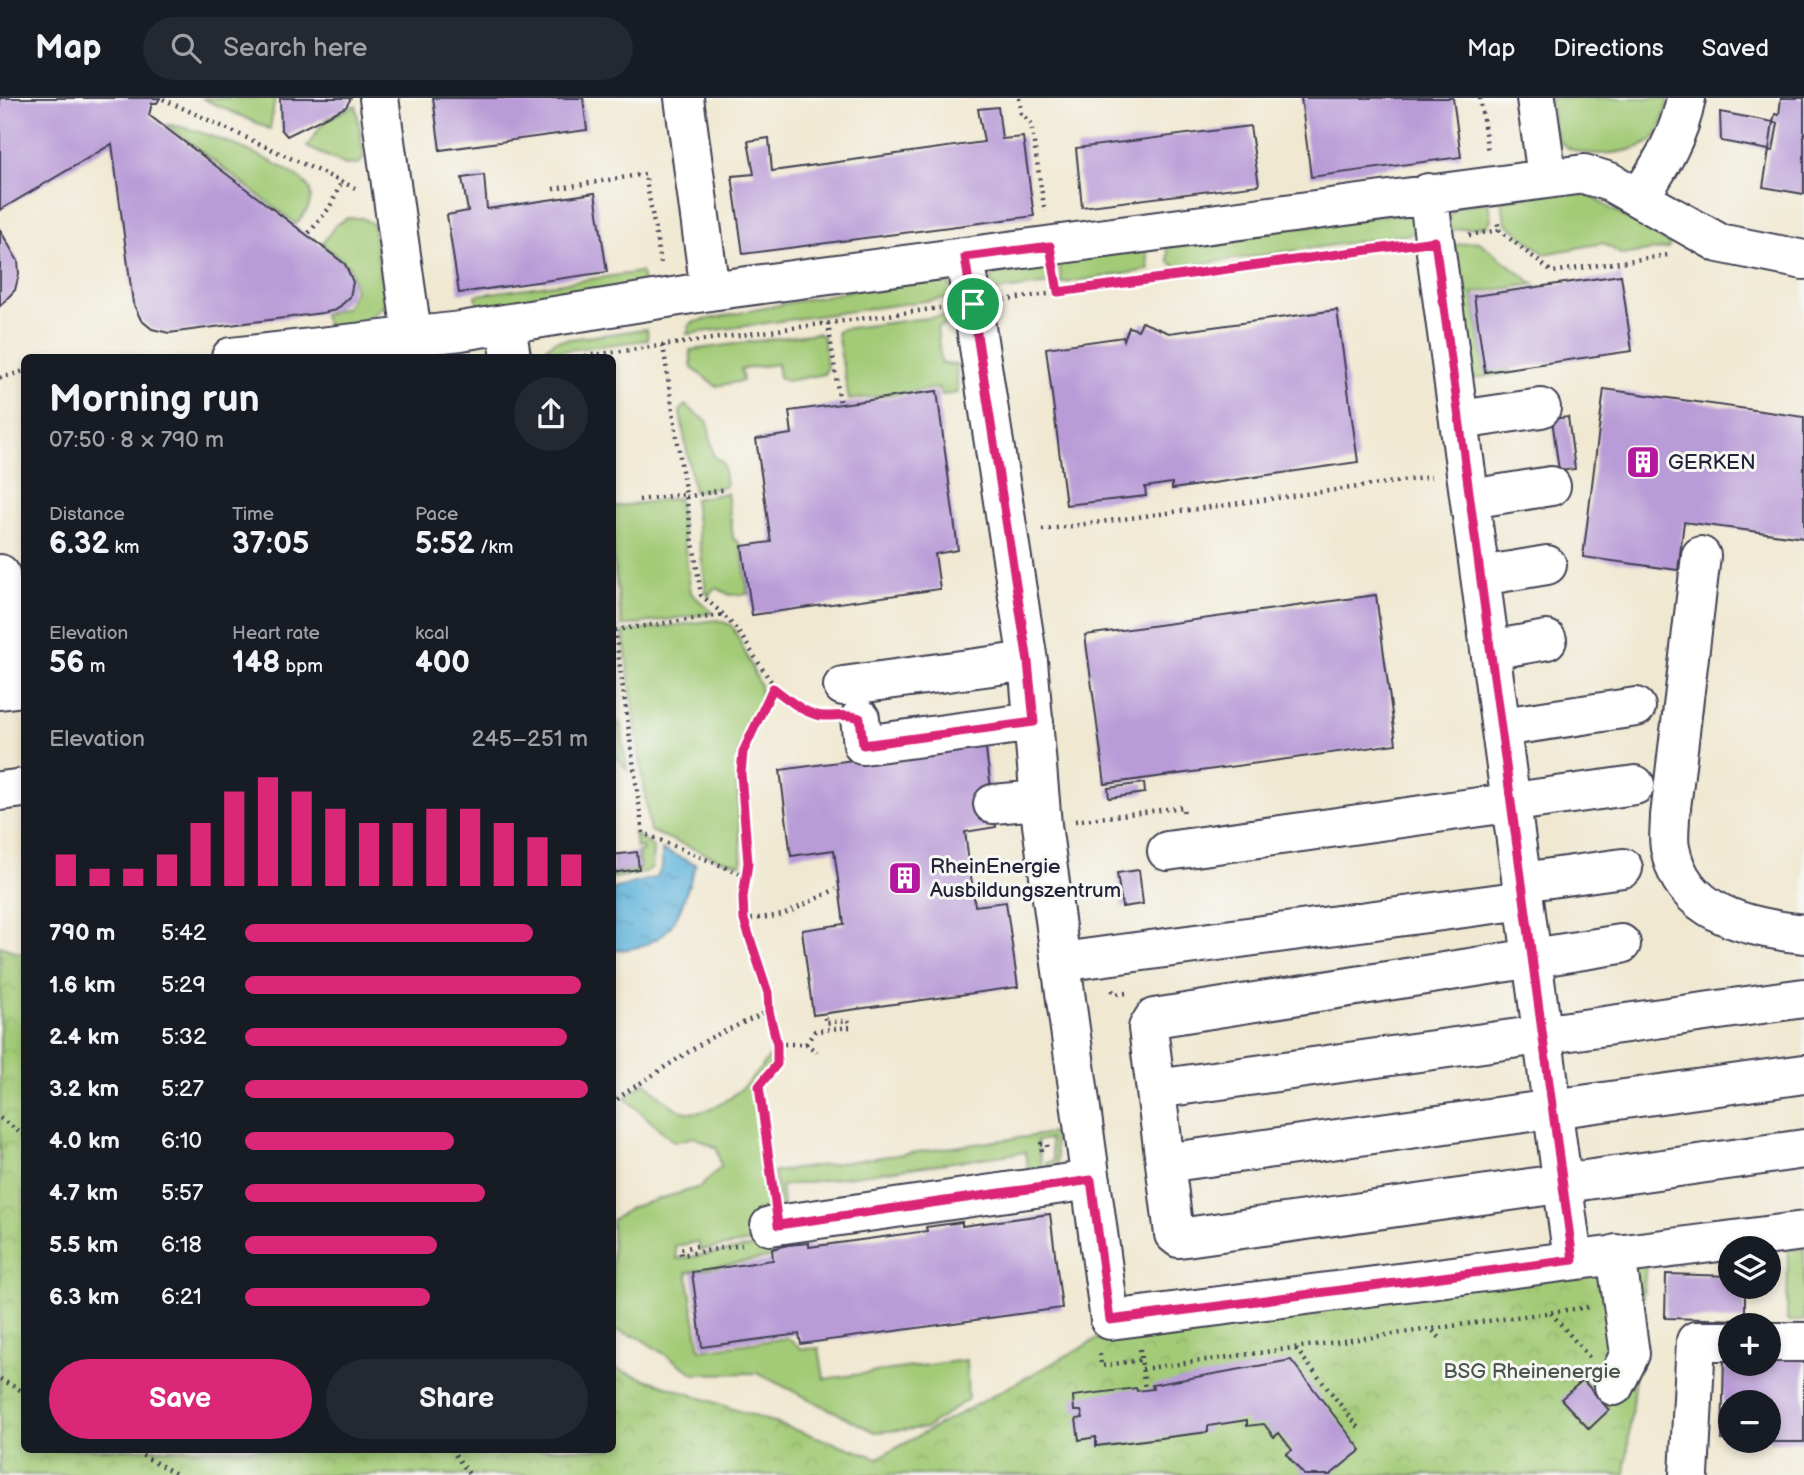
<!DOCTYPE html>
<html lang="en">
<head>
<meta charset="utf-8">
<style>
  :root { --surface:#171b24; --page:#242831; --text:#f1f3f6; --muted:#9ea1a6; --line:#363941; --accent:#db2777 }
  body { margin:0; font-family:"Balsamiq Sans",sans-serif; background:var(--page); color:var(--text); height:100vh; display:flex; flex-direction:column; font-size:26px; white-space:nowrap }
  * { box-sizing:border-box; margin:0 }
  p { font-size:23px; color:var(--muted) }
  .icon { flex:none; width:38px; height:38px; fill:none; stroke:currentColor; stroke-width:2; stroke-linecap:round; stroke-linejoin:round }
  .map { position:relative; flex:1; overflow:hidden }
  .panel { position:absolute; left:21px; top:256px; width:595px; height:1099px; display:flex; flex-direction:column; background:var(--surface); border-radius:10px; box-shadow:0 4px 10px #0003 }
  .panel>* { flex:none }
  .controls { position:absolute; left:1718px; top:1138px; display:grid; gap:14px }
  .controls a { display:grid; place-items:center; width:63px; height:63px; border-radius:50%; background:var(--surface); box-shadow:0 4px 10px #0003; font-size:35px }
  .pin { position:absolute; display:grid; place-items:center; width:60px; height:60px; color:#fff; margin:-30px; border:4px solid #fff; border-radius:50%; box-shadow:0 2px 7px #0007 }
  .round { display:grid; place-items:center; flex:none; width:74px; height:74px; border-radius:37px; background:var(--page) }
  .summary { display:flex; align-items:center; justify-content:space-between; height:119px; padding:0 28px }
  h1 { font-size:38px; font-weight:700; line-height:52px }
  .stats { display:grid; grid-template-columns:repeat(3,1fr); gap:10px; height:119px; padding:7px 28px }
  .stats div { display:grid; align-content:center }
  .stats b { font-size:30px; font-weight:700 }
  .stats small { font-size:19px; font-weight:400 }
  .stats p { font-size:19px }
  .chart { height:196px; padding:14px 28px }
  .chart p { display:flex; justify-content:space-between }
  .chart svg { width:100%; height:126px; margin-top:7px; stroke:var(--accent); stroke-width:6 }
  .primary-button { display:flex; gap:14px; margin-top:auto; padding:14px 28px }
  .primary-button a { flex:1; height:80px; border-radius:42px; background:var(--accent); color:#fff; font-size:28px; font-weight:700; line-height:80px; text-align:center }
  .primary-button a+a { background:var(--page); color:var(--text) }
  ul { padding:0 28px; list-style:none; font-size:23px }
  li { display:grid; grid-template-columns:112px 84px 1fr; align-items:center; height:52px }
  li i { height:18px; border-radius:9px; background:var(--accent) }
  header { display:flex; align-items:center; gap:42px; box-sizing:border-box; height:98px; padding:0 35px; background:var(--surface); border-bottom:2px solid var(--line) }
  header strong { font-size:33px }
  nav { display:flex; gap:38px; margin-inline-start:auto; font-size:24px }
  .search { width:490px; height:63px; background:var(--page); display:flex; align-items:center; gap:18px; box-sizing:border-box; padding:0 24px; border-radius:38px; color:var(--muted); font-size:26px }
  .map>svg:first-child { display:block }
  .grass { fill:#a3cb77; stroke:#627659; stroke-width:2 }
  .park { fill:url(#park-crowns); stroke:#627659; stroke-width:2 }
  .water { fill:url(#water-ripples); stroke:#406b8b; stroke-width:2 }
  .building { fill:#b99cd7 }
  .lines { fill:none; stroke-linecap:round; stroke-linejoin:round }
  .minor-casing { stroke:#414052; stroke-width:42 }
  .path { stroke:#414052; stroke-width:4.5; stroke-dasharray:2 5; stroke-linecap:butt }
  .minor { stroke:#fff; stroke-width:38 }
  .route-casing { stroke:#fff; stroke-width:14 }
  .route { stroke:#db2777; stroke-width:9 }
  .labels { text-anchor:middle; dominant-baseline:central; stroke-width:6; stroke-linejoin:round; paint-order:stroke }
  .poi-label { font-size:21px; fill:#22223b; stroke:#f6f6f2; text-anchor:start }
  .park-label { font-size:21px; fill:#49554d; stroke:#f6f6f2 }
</style>
</head>
<body>
<header>
<strong>Map</strong>
<div class="search"><svg class="icon" aria-label="search" viewBox="0 0 24 24"><circle cx="10" cy="10" r="6"/><path d="M15 15l6 6"/></svg>Search here</div>
<nav><a>Map</a><a>Directions</a><a>Saved</a></nav>
</header>
<div class="map">
<svg width="1804" height="1377" viewBox="0 0 1804 1377">
  <defs>
    <pattern id="park-crowns" width="20" height="18" patternUnits="userSpaceOnUse" patternTransform="scale(1.75)"><rect width="20" height="18" fill="#a3cb77"/><path d="M2 6a3 3 0 1 1 6 0M12 15a3 3 0 1 1 6 0" fill="none" stroke="#8cae68"/></pattern>
    <pattern id="water-ripples" width="26" height="14" patternUnits="userSpaceOnUse" patternTransform="scale(1.75)"><rect width="26" height="14" fill="#5eb4db"/><path d="M2 4q2-2 4 0t4 0M15 11q2-2 4 0t4 0" fill="none" stroke="#4d92b3"/></pattern>
  </defs>
  <rect width="100%" height="100%" fill="#f6f6f2"/>
  <filter id="ink" filterUnits="userSpaceOnUse"><feTurbulence type="fractalNoise" baseFrequency=".0143" numOctaves="2"/><feDisplacementMap in="SourceGraphic" scale="14" xChannelSelector="R" yChannelSelector="G"/><feConvolveMatrix kernelMatrix="1 2 1 2 8 2 1 2 1" color-interpolation-filters="sRGB"/></filter>
  <filter id="wash" filterUnits="userSpaceOnUse"><feTurbulence type="fractalNoise" baseFrequency=".00686" numOctaves="4" result="noise"/><feDisplacementMap in="SourceGraphic" scale="28" xChannelSelector="R" yChannelSelector="G"/><feGaussianBlur stdDeviation="1.57" result="paint"/><feColorMatrix in="noise" values="0 0 0 0 0 0 0 0 0 0 0 0 0 0 0 0 0 1.4 0 .05"/><feComposite in="paint" operator="in"/></filter>
  <g filter="url(#wash)">
    <rect width="100%" height="100%" fill="#f0e8d1"/>
    <path class="grass" d="M203 0H275L270 31 208 3Z
      M1549 0H1669C1665 12 1663 31 1654 40 1638 57 1573 64 1559 42 1552 31 1552 12 1549 0Z
      M356 7 364 60 359 66 346 67 307 49 325 22Z
      M167 27C190 26 303 71 310 92 314 106 304 116 296 126Z
      M1566 93 1586 96 1670 146 1668 150 1622 157 1603 145 1545 156 1506 125 1501 101Z
      M1488 103 1491 122 1486 128 1449 132 1448 120 1457 109Z
      M1415 113 1418 135 1178 169 1169 164 1167 147Z
      M347 120H362L373 126 384 207 366 223 328 230 323 217 346 210 355 192 350 169 322 146 335 128Z
      M1478 143 1534 186 1473 195 1485 273 1509 270 1510 275 1469 281 1450 148Z
      M1146 149 1149 172 1062 185 1058 162Z
      M1048 164 1051 186 988 194 987 188 996 174Z
      M641 174 643 187 478 211 476 197Z
      M937 180 950 187 954 199 687 236 690 226 694 224 890 185Z
      M949 217 950 226 937 229 941 265 956 267 958 295 941 297 939 290 849 302 837 235 842 231Z
      M647 231 648 242 537 256 555 243Z
      M817 235 823 238 827 270 824 276 787 283 779 279 777 266 741 271 743 283 716 288 692 270 690 252Z
      M685 307 708 324 713 357 723 365 726 388 694 394 680 314Z
      M727 395 733 440 741 447 748 496 730 497 717 490 712 492 709 499 706 493 694 401Z
      M678 400 691 495 713 515 622 528 613 457V409Z
      M717 522 731 527 737 537 760 587 762 607 739 651 736 675 742 766 722 762 650 733 623 534Z
      M613 619 621 628 627 672 613 655Z
      M634 735 653 749 652 770 643 775 613 780V775L640 771 638 754 643 753 642 749 636 750Z
      M773 954 771 967 753 986 771 1114 770 1141 700 1152 698 1144 675 1148 677 1161 771 1146 772 1159 687 1174 700 1252 788 1240 802 1251 819 1250 824 1281 966 1262 968 1301 926 1330 875 1334 757 1275 695 1276 638 1239 613 1232 612 1122 632 1109 700 1089 721 1069 717 1050 694 1039 674 1044 625 1000 645 984C654 992 664 1003 674 1009 712 1031 754 980 773 954Z
      M1054 1035 1058 1073 1047 1075 1046 1065 1053 1063 1050 1041 1037 1043 1043 1076 1029 1078 1025 1054 781 1088 784 1113 780 1114 774 1074Z
      M1788 1151H1804V1223H1787Z"/>
    <path class="park" d="M0 848 24 857V1351H612L613 1270 878 1360 1112 1233 1648 1147 1625 1377H0Z"/>
    <path class="water" d="M662 752 696 766C677 819 676 848 613 853V791L657 779 662 769Z"/>
    <g id="blocks">
      <path class="building" d="M0 0H160L157 5H152L149 17 345 166 353 184 350 199 336 212 322 215 169 235 152 231 141 222 133 205 112 46 0 112Z
        M280 0H351L346 9 287 38 281 31Z
        M433 0H583L587 32 440 52Z
        M1301 0H1453L1461 59 1311 79Z
        M1781 0H1804V96L1763 89 1769 52 1773 53 1778 25 1773 24 1775 16 1779 17Z
        M998 9 1002 41 1023 39 1034 118 743 156 732 78 754 76 748 43 769 40 772 73 984 44 978 11Z
        M1720 14 1773 24 1769 52 1721 43Z
        M1250 28 1259 87 1082 109 1076 50Z
        M484 77 487 111 595 95 607 174 459 195 447 117 468 113 462 80Z
        M0 132 18 163 19 176 15 192 0 208Z
        M1621 177 1632 253 1485 274 1474 198Z
        M1337 212 1358 364 1172 391V385L1145 389 1146 398 1066 407 1046 250 1123 239 1124 242 1129 229 1138 232 1142 224 1169 235Z
        M1604 291 1804 319V440L1684 424 1678 472 1583 459Z
        M937 293 958 452 935 456 940 491 752 517 742 448 771 444 756 341 792 336 789 313Z
        M1568 319 1575 371 1559 373 1552 321Z
        M1376 497 1396 646 1105 686 1085 537Z
        M985 644 996 729 965 734 975 808 1006 804 1018 889 813 917 802 832 844 826 834 752 791 758 780 672Z
        M1144 685 1145 695 1109 700 1108 690Z
        M637 754 639 771 612 775V757Z
        M1139 772 1143 806 1122 809 1117 775Z
        M1050 1116 1062 1210 801 1246 799 1236 702 1249 692 1174 773 1162 772 1151 788 1147 809 1145V1149L927 1133 926 1129 962 1124V1128Z
        M1666 1176 1731 1178V1188H1745V1222L1665 1220Z
        M1724 1258H1731V1265H1769V1259L1804 1260V1344H1769V1304H1731V1343L1722 1342Z
        M1291 1262 1361 1352 1330 1377H1304L1286 1356 1292 1352 1279 1335 1274 1339 1264 1326 1247 1328V1322L1208 1328V1334L1096 1348V1339L1079 1342 1076 1321 1083 1320 1081 1313H1074L1073 1298 1136 1290 1137 1293 1153 1291 1152 1287Z
        M1583 1282 1609 1312 1589 1331 1561 1301Z"/>
    </g>
  </g>
  <g filter="url(#ink)">
    <use href="#blocks" fill-opacity="0" stroke="#414052" stroke-width="2"/>
    <g class="lines">
      <g class="minor-casing">
        <path id="minor" d="M379 0 412 236
          M684 0 710 193
          M1536 0 1547 79
          M1428 95 1573 1162
          M1639 100C1660 68 1679 39 1686 0
          M965 159 1028 563 1042 727 1110 1222 1804 1133
          M506 226 511 259
          M231 259 461 233 710 193 1584 76 1610 84 1719 145 1804 162
          M1460 322 1541 310
          M1470 401 1551 388
          M1701 458 1670 718C1670 728 1668 740 1670 750 1682 817 1748 829 1804 836
          M0 476 16 590 0 592
          M1481 478 1547 467
          M1491 552 1547 542
          M843 588 1028 563
          M860 620 863 647 1034 624
          M1502 629 1636 609
          M0 693 24 690
          M993 706 1040 702
          M1167 753 1635 687
          M1522 784 1623 770
          M1621 846 1154 920 1148 930 1174 1136 1179 1140 1804 1051
          M1061 864 1524 802
          M1156 991 1804 900
          M1165 1065 1804 976
          M770 1128 1091 1082
          M1769 1244H1804
          M1614 1288 1630 1256 1616 1156
          M1689 1377 1696 1243H1731"/>
      </g>
      <path class="path" d="M1019 0 1021 15 1031 26 1045 114
        M1480 0 1488 55
        M163 1 355 90
        M553 91 645 76 661 165
        M1499 132 1552 174 1668 157
        M309 135 330 109 341 85
        M1469 137 1499 132 1497 122
        M1004 202 1402 147
        M828 225 840 306
        M663 247 701 497 723 516
        M578 259 940 210
        M0 280 24 273
        M686 399 727 391
        M639 402 686 396
        M1042 432 1431 379
        M612 511 643 735 746 778
        M615 532 723 517C760 551 766 605 822 618
        M773 590 743 654 741 675 748 765 743 799 744 822 768 896 769 913 777 946V966L759 987 773 1094
        M1075 723 1183 709 1184 717
        M744 822 783 817 836 791
        M1112 892 1115 896 1129 895
        M777 946H806L817 954
        M806 946 815 933 850 929 848 922 826 925 824 916
        M612 1006 622 997 710 940 769 913
        M0 1020 24 1037
        M1042 1053 1041 1046H1047L1048 1053
        M697 1148 680 1151 681 1157 742 1147
        M1551 1215 1589 1259
        M1433 1233 1442 1242
        M1140 1251 1145 1292
        M1296 1251 1360 1331
        M1100 1256 1101 1268 1141 1262
        M1142 1271 1589 1209
        M0 1281 24 1294
        M130 1351 179 1377
        M451 1351 470 1377"/>
      <use href="#minor" class="minor"/>
    </g>
  </g>
  <g class="lines" filter="url(#ink)">
    <g class="route-casing">
      <path id="route" d="M1435 143 1573 1162 1110 1222 1091 1082 778 1127 759 988 777 966V946L769 913 768 895 744 822 743 799 748 765 741 675 743 654 773 590C788 601 807 619 827 618 840 618 847 616 860 620L863 647 1034 624 1028 564 965 159 1050 148 1058 194Z"/>
    </g>
    <use href="#route" class="route"/>
  </g>
  <defs>
    <g id="building-square" transform="scale(1.75)"><rect x="-9" y="-9" width="18" height="18" rx="4" fill="#b5179e" stroke="#f6f6f2"/><path d="M-4-6H4V6H1V3H-1V6H-4ZM-2.5-4.3h1.7v1.8h-1.7ZM.8-4.3h1.7v1.8H.8ZM-2.5-1h1.7V.8h-1.7ZM.8-1h1.7V.8H.8Z" fill="#fff"/></g>
  </defs>
  <g fill-rule="evenodd">
    <use href="#building-square" x="1643" y="364"/>
    <use href="#building-square" x="905" y="780"/>
  </g>
  <g class="labels">
    <g class="poi-label">
      <text x="1668" y="364">GERKEN</text>
      <text x="930" y="768">RheinEnergie<tspan x="930" dy="24">Ausbildungszentrum</tspan></text>
    </g>
    <g class="park-label">
      <text x="1532" y="1273">BSG Rheinenergie</text>
    </g>
  </g>
</svg>
<div class="controls">
<a><svg class="icon" aria-label="layers" viewBox="0 0 24 24"><path d="M12 4l9 5-9 5-9-5zM3 14l9 5 9-5"/></svg></a>
<a>+</a>
<a>−</a>
</div>
<div class="pin" style="left:973px;top:206px;background:#1e9e55"><svg class="icon" aria-label="arrive" viewBox="0 0 24 24"><path d="M6 21V4h12l-3 4 3 4H6"/></svg></div>
<section class="panel">
<div class="summary"><div><h1>Morning run</h1><p>07:50 · 8 × 790 m</p></div><a class="round"><svg class="icon" aria-label="share" viewBox="0 0 24 24"><path d="M12 15V3M7 8l5-5 5 5M5 13v7h14v-7"/></svg></a></div>
<div class="stats">
<div><p>Distance</p><b>6.32<small> km</small></b></div>
<div><p>Time</p><b>37:05</b></div>
<div><p>Pace</p><b>5:52<small> /km</small></b></div>
</div>
<div class="stats">
<div><p>Elevation</p><b>56<small> m</small></b></div>
<div><p>Heart rate</p><b>148<small> bpm</small></b></div>
<div><p>kcal</p><b>400</b></div>
</div>
<div class="chart"><p><span>Elevation</span>245–251 m</p>
<svg viewBox="0 0 160 44" preserveAspectRatio="none"><path d="M5 44V33M15 44V38M25 44V38M35 44V33M45 44V22M55 44V11M65 44V6M75 44V11M85 44V17M95 44V22M105 44V22M115 44V17M125 44V17M135 44V22M145 44V27M155 44V33"/></svg>
</div>
<ul>
<li><b>790 m</b>5:42<i style="width:84%"></i></li>
<li><b>1.6 km</b>5:29<i style="width:98%"></i></li>
<li><b>2.4 km</b>5:32<i style="width:94%"></i></li>
<li><b>3.2 km</b>5:27<i style="width:100%"></i></li>
<li><b>4.0 km</b>6:10<i style="width:61%"></i></li>
<li><b>4.7 km</b>5:57<i style="width:70%"></i></li>
<li><b>5.5 km</b>6:18<i style="width:56%"></i></li>
<li><b>6.3 km</b>6:21<i style="width:54%"></i></li>
</ul>
<div class="primary-button"><a>Save</a><a>Share</a></div>
</section>
</div>
</body>
</html>
